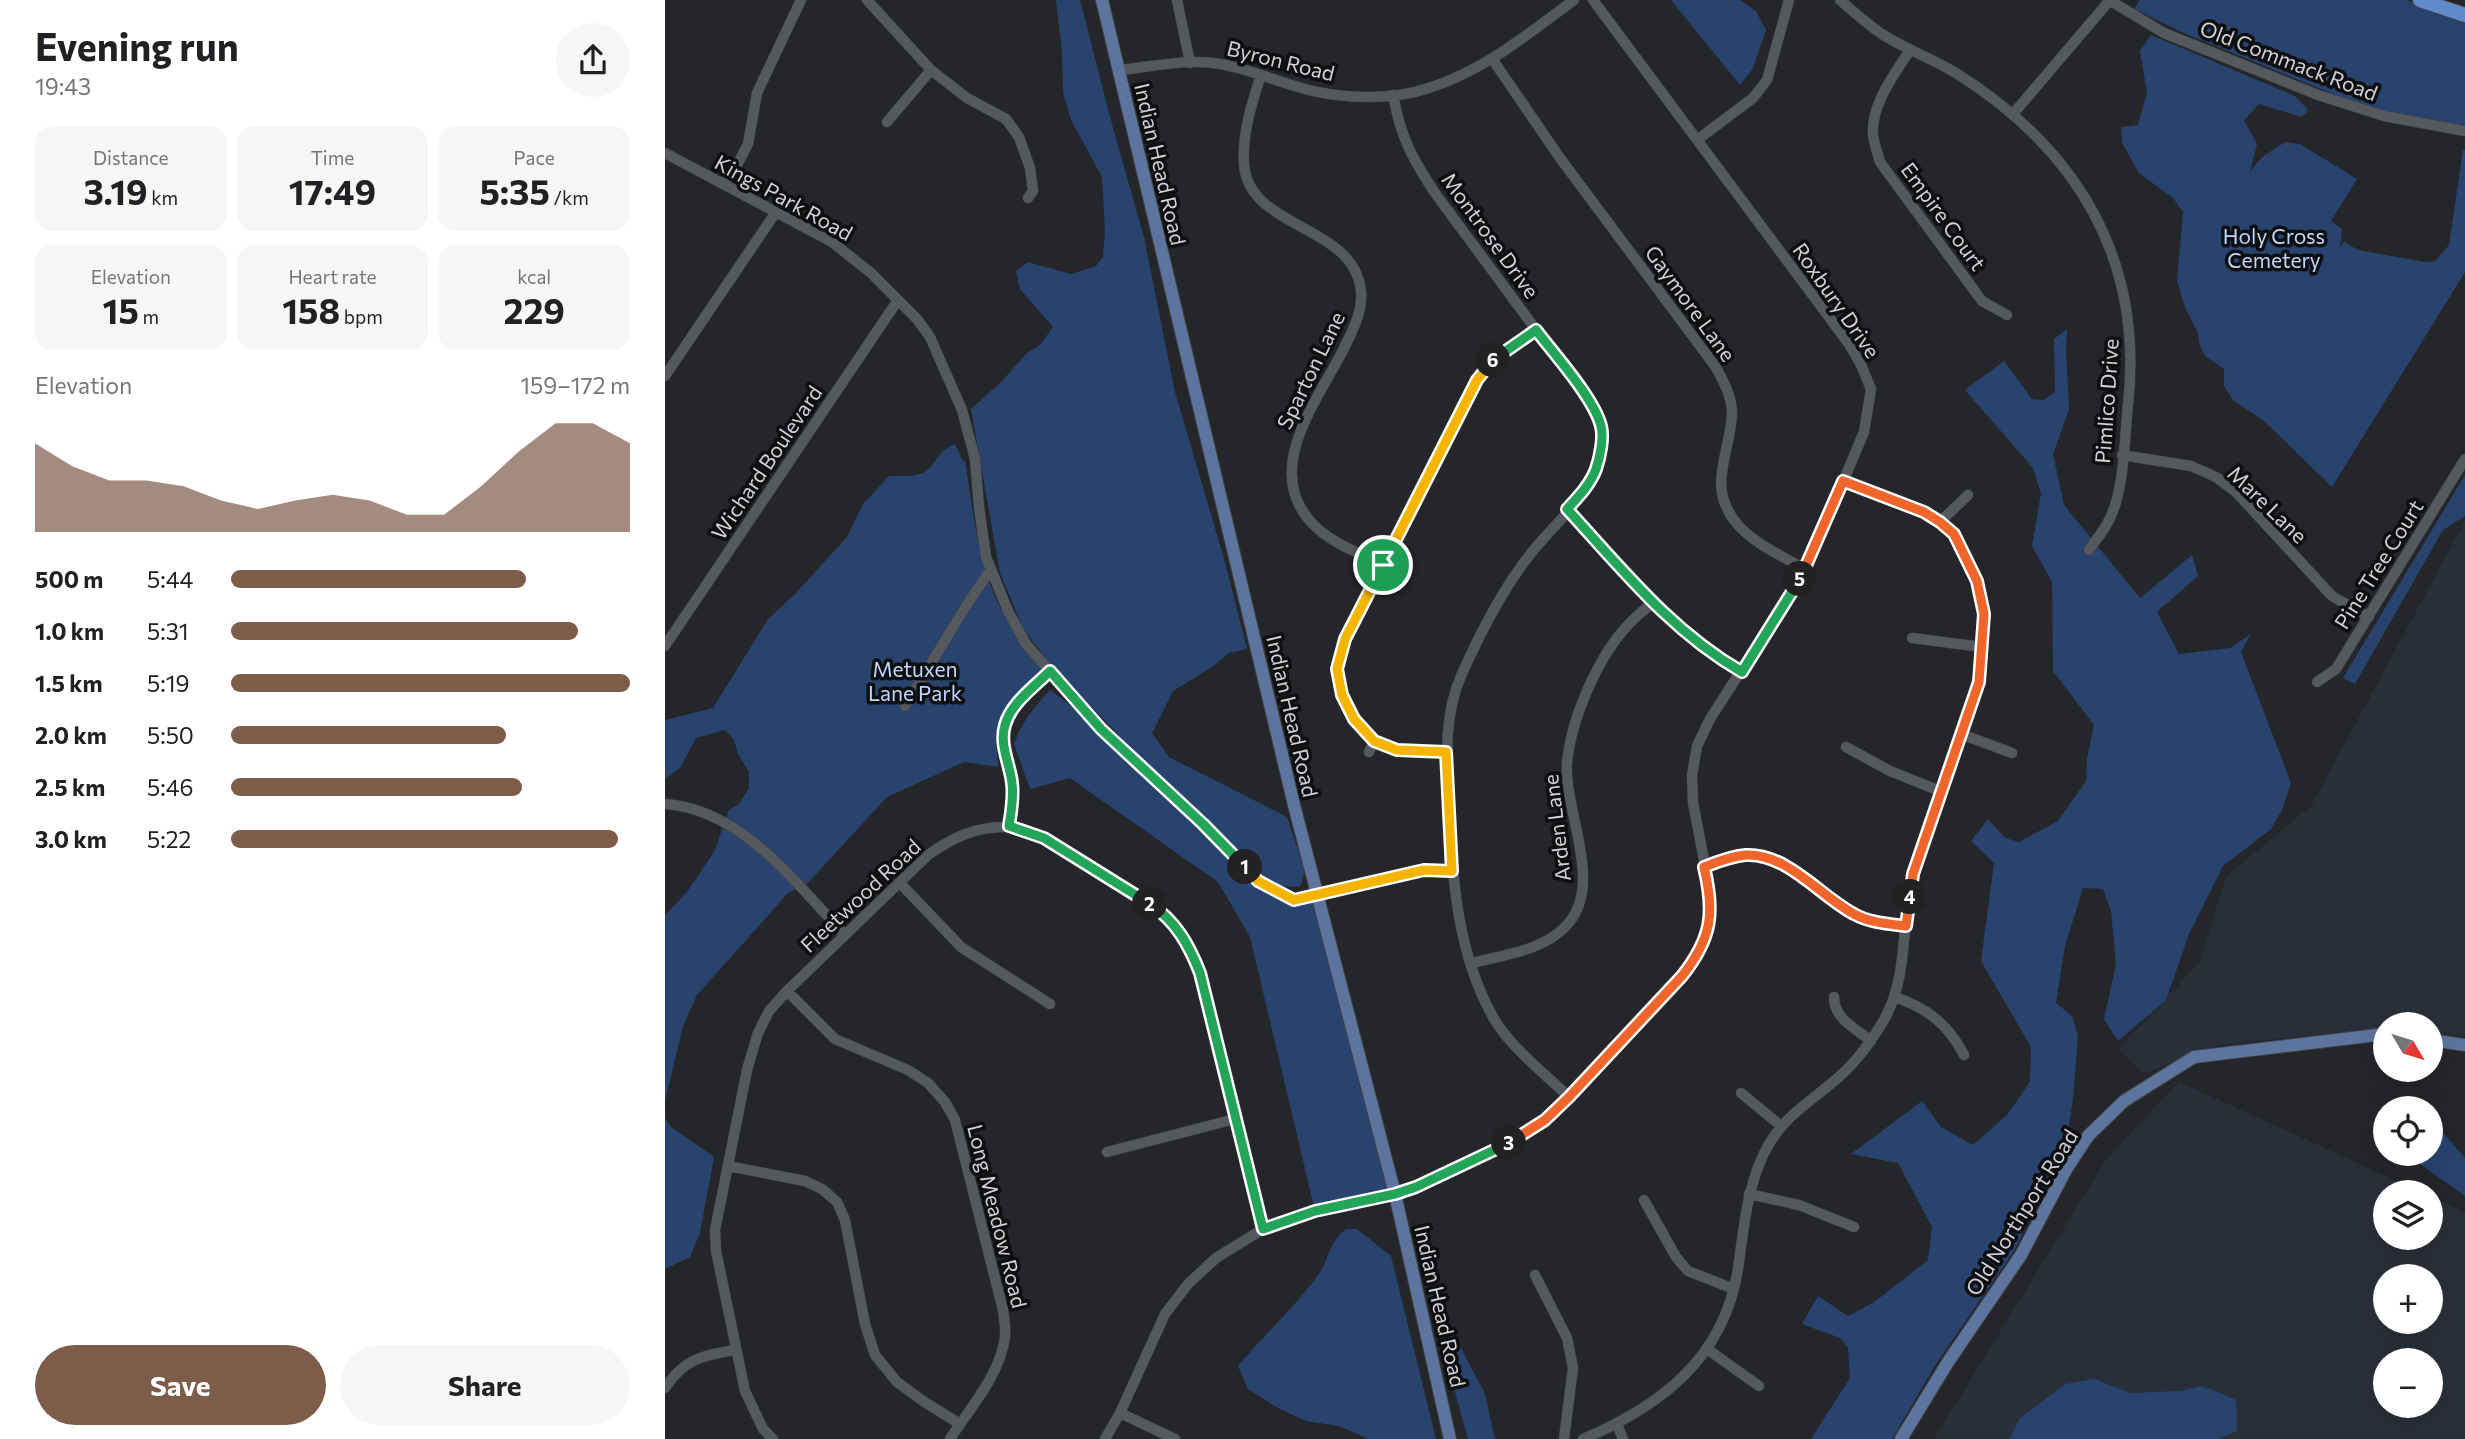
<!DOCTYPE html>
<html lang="en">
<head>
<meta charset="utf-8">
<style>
  :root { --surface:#fff; --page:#f6f6f6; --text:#202124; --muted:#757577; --accent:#7d5c49 }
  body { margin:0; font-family:Commissioner,sans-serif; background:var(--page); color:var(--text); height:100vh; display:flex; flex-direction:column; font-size:26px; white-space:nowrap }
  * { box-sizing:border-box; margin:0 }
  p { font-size:23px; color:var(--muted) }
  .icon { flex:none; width:38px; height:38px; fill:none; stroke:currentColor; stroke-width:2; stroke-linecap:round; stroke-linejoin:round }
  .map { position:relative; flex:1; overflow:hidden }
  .sheet { display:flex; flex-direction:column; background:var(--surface); width:665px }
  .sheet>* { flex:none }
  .needle { width:46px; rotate:128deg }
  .tools { position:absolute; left:1708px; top:1012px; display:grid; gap:14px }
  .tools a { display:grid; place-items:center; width:70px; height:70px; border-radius:50%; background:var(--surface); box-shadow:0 7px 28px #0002; font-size:35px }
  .pin { position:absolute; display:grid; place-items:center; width:60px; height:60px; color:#fff; margin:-30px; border:4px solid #fff; border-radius:50%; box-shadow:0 2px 7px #0007 }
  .km { position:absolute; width:35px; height:35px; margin:-18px; border-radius:50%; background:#222; color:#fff; font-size:19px; line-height:35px; text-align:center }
  .round { display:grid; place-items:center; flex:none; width:74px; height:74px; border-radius:37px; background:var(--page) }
  .headline { display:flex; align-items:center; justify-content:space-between; height:119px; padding:0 35px }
  h1 { font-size:38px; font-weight:700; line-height:52px }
  .figures { display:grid; grid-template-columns:repeat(3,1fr); gap:10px; height:119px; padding:7px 35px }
  .figures div { display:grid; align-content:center; border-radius:18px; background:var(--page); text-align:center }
  .figures b { font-size:35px; font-weight:700 }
  .figures small { font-size:19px; font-weight:400 }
  .figures p { font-size:19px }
  .chart { height:196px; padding:14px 35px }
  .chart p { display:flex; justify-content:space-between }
  .chart svg { width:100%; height:126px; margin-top:7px; fill:var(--accent); opacity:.7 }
  .button { display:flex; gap:14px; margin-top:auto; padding:14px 35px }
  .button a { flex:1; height:80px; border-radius:42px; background:var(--accent); color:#fff; font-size:28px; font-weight:700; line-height:80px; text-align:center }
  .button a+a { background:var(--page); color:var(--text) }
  ul { padding:0 35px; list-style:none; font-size:23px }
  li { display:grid; grid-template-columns:112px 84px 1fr; align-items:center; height:52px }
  li i { height:18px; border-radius:9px; background:var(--accent) }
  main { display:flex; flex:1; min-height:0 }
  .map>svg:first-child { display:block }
  .built { fill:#292f38; fill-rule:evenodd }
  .green { fill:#29436f }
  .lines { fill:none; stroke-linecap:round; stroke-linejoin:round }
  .minor-casing { stroke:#404245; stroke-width:11 }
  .major-casing { stroke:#404245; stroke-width:14 }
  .highway-casing { stroke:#404245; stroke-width:16 }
  .minor { stroke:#55585d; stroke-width:10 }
  .major { stroke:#5d759e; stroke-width:12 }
  .highway { stroke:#6289c9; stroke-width:14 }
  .split-1-casing { stroke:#fff; stroke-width:14 }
  .split-2-casing { stroke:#fff; stroke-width:14 }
  .split-3-casing { stroke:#fff; stroke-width:14 }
  .split-4-casing { stroke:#fff; stroke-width:14 }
  .split-5-casing { stroke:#fff; stroke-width:14 }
  .split-6-casing { stroke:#fff; stroke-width:14 }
  .split-7-casing { stroke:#fff; stroke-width:14 }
  .split-1 { stroke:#f5b400; stroke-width:9 }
  .split-2 { stroke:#22a559; stroke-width:9 }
  .split-3 { stroke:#22a559; stroke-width:9 }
  .split-4 { stroke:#f0652b; stroke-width:9 }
  .split-5 { stroke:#f0652b; stroke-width:9 }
  .split-6 { stroke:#22a559; stroke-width:9 }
  .split-7 { stroke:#f5b400; stroke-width:9 }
  .labels { text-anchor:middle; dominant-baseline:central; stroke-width:7; stroke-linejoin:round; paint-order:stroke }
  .street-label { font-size:21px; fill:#d0d2d5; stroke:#0e0f11 }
  .park-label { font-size:21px; fill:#c0d7fd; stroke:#0e0f11 }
</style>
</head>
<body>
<main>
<section class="sheet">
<div class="headline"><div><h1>Evening run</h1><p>19:43</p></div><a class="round"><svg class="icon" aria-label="share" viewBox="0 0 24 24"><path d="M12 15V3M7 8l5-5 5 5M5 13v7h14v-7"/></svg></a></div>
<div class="figures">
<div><p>Distance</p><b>3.19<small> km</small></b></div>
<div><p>Time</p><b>17:49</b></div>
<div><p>Pace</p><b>5:35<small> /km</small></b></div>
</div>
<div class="figures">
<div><p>Elevation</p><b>15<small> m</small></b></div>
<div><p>Heart rate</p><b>158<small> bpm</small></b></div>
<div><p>kcal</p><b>229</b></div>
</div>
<div class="chart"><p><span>Elevation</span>159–172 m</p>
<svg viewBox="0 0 160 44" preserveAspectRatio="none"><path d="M0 44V13L10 21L20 26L30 26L40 28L50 33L60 36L70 33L80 31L90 33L100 38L110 38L120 28L130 16L140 6L150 6L160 13V44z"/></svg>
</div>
<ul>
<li><b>500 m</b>5:44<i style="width:74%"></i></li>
<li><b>1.0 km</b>5:31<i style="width:87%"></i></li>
<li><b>1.5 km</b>5:19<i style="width:100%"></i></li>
<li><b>2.0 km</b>5:50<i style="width:69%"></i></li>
<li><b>2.5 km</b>5:46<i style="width:73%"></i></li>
<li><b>3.0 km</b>5:22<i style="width:97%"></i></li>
</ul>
<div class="button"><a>Save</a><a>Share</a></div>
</section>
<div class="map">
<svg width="1800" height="1439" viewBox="0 0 1800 1439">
  <rect width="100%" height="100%" fill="#24262a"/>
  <path class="built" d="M1800 521V1036L1766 1033V1024H1720V1028L1553 1045 1478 1074 1454 1048 1535 962 1561 876 1646 806Z
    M1514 1082 1757 1192H1720V1237H1766V1196L1800 1212V1439H1269L1442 1158ZM1720 1276H1766V1321H1720ZM1720 1360H1766V1405H1720Z"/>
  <path class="green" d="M391 0H415L448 128 479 237 510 392 560 562 582 649 564 653 547 667 508 691 487 733 504 757 622 817 640 871 635 887 615 886 599 877 512 794 389 669 358 628 335 573 306 409 336 382 362 353 375 345 388 327 355 289 351 271 363 262 406 274 431 266 438 257 440 230 437 177 406 120 398 93 397 52Z
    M1006 0H1075L1091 11 1101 30 1087 70 1075 85Z
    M1475 0H1741L1800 20V130L1725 115 1685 101 1519 33 1469 9Z
    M1486 35 1630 96 1643 110 1637 117 1594 104 1579 120 1592 144 1585 172 1597 157 1620 142 1635 144 1692 179 1666 221 1677 229 1675 247 1679 242 1693 250 1760 262 1770 261 1784 245 1798 150H1800V272L1667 487 1598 420 1568 400 1559 386V369L1540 356 1534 343 1533 333 1520 307 1512 281 1518 212 1508 198 1474 173 1457 143 1456 127 1473 125 1482 93 1475 51Z
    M1402 329 1401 349 1404 409 1388 454 1399 505 1475 598 1527 555 1533 576 1492 612 1514 654 1565 648 1586 634 1576 652 1626 783 1617 810 1606 829 1558 866 1524 934 1501 1000 1453 1041 1439 1019 1451 964 1446 911 1438 889 1418 888 1400 946 1391 1003 1407 1016 1413 1036 1408 1100 1400 1148 1349 1251 1271 1364 1227 1439H1146L1185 1378 1183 1348 1175 1338 1137 1324 1153 1296 1183 1316 1208 1303 1263 1260 1267 1227 1233 1163 1186 1154 1257 1101 1276 1127 1308 1145 1342 1115 1365 1082 1366 1047 1316 961 1329 863 1306 841 1323 819 1340 838 1354 842 1393 821 1421 781 1422 759 1429 725 1388 671 1387 582 1367 546 1376 493 1368 468 1300 390 1339 361 1367 399 1378 400 1390 392 1389 339Z
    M290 444 298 461 300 460C308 511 313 567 338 613 349 634 364 652 379 671 361 687 336 708 332 733 330 743 333 757 333 767L299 762 222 797 141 885 123 893 32 995 18 1026 0 1102V915L22 892 49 852 64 810 74 804 84 788V772L73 754 69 740 60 730 31 738 15 768 0 779V720L48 708 103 619 130 594 182 537 198 504 224 476C235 476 250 477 260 472 272 464 269 453 290 444Z
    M1800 475V516L1778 530 1690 684 1678 678Z
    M385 690 436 729 593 881 629 900 653 896 730 1194 650 1211 585 937 553 882 405 778 365 789 349 744C357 722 369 707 385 690Z
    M0 1118 6 1127 49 1157 35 1233 25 1257 0 1269Z
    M1766 1119 1800 1158V1196L1755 1164 1745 1153H1766Z
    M681 1229H692L726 1256 771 1439H704L674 1426 641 1421 613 1408 583 1389 573 1366C599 1335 630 1307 653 1275 666 1258 661 1245 681 1229Z
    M757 1273 820 1394 830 1439H803Z
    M1429 1379 1466 1393 1515 1391 1538 1386 1571 1400 1572 1431 1553 1439H1344L1355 1418 1401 1384Z"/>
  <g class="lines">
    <g class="minor-casing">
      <path id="minor" d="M202 0 266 70 302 98 341 119 354 137 365 168 368 191 363 198
        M512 0 525 63
        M1175 0C1189 12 1204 26 1220 36 1243 50 1268 59 1291 73 1412 149 1479 259 1463 405 1459 440 1460 493 1442 524 1437 533 1430 541 1424 550
        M1444 0 1499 33 1653 95 1719 116 1800 131
        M1245 50C1229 75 1206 104 1208 135 1209 144 1213 154 1215 162L1317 301 1342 315
        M828 60 895 158 1050 366C1058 380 1066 395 1067 411 1067 452 1039 486 1073 525 1091 545 1118 556 1141 570
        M454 70C487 67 523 58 555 64 587 69 616 84 648 91 684 99 728 100 764 88 820 70 863 34 909 0
        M596 75C587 102 577 134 579 163 582 230 689 223 696 291 698 314 685 336 675 356 647 408 595 477 653 529 671 545 697 554 718 565
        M728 95C736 138 747 158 770 193L925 403C937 427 940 441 931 468 921 498 886 528 867 552 837 589 815 633 796 676 778 717 782 762 784 806 787 877 792 953 828 1017 844 1046 880 1074 904 1097
        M1348 114 1445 0
        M222 122 266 70
        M1032 140 1088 98 1102 80 1124 0
        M0 153 167 242 206 273 252 319 265 337 297 410 310 459 314 507 321 557 343 611 361 644 436 729 538 824 593 881 629 900 759 870 787 871
        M58 184 71 167 83 144 92 93 136 0
        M0 376 111 212
        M1457 455 1526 466 1551 477 1571 492 1667 596 1704 617
        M903 509C957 569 1007 631 1077 672
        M1275 522 1303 495
        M1247 638 1317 647
        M0 646 233 300
        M1652 682 1671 669 1800 459
        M240 706 301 606 326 569
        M1296 734 1347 753
        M1181 747 1225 771 1275 791
        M704 752 709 741
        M781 752C765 752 747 754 732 750 698 742 674 705 673 672 672 661 677 649 679 639L812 380 826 362 871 330
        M0 804C77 809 131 884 180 935
        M344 826C346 812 349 798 347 783 345 764 334 745 340 725 346 703 369 687 385 671
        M1039 867C1052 862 1066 856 1081 855 1122 853 1155 896 1189 914 1205 923 1224 924 1242 926
        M235 883 296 947 385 1004
        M807 963C837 955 877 951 900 927 941 886 899 814 902 763 906 719 933 656 964 624 971 616 980 609 988 603
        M122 991 170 1039 243 1070 263 1083 280 1102 290 1120 338 1310C339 1318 341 1328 340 1337 335 1375 305 1408 285 1439
        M1169 997C1169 1019 1190 1028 1206 1041
        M1230 997C1262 1008 1283 1024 1299 1055
        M1076 1093 1116 1126
        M442 1152 570 1119
        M63 1166 140 1181 157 1189 172 1202 180 1220 200 1324 210 1355 232 1382 258 1401 295 1424
        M1084 1194 1134 1205 1189 1227
        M979 1200 1011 1257 1023 1271 1069 1289
        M870 1275 902 1338 908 1368 899 1439
        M1042 1349 1094 1386
        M0 1388C20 1358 37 1356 70 1350
        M455 1413 510 1439
        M952 1424 958 1439
        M108 1439 98 1429 80 1391 51 1251 50 1230 82 1070 93 1033 104 1011 122 991 263 855C287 838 311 826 342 827 372 827 489 902 510 926 522 940 529 957 535 973L598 1229
        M440 1439 455 1413 500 1314 523 1284 551 1258 598 1229 650 1211 730 1194 751 1187 856 1137 880 1120 904 1097 1017 976 1033 956 1044 926 1046 896 1028 803 1027 775 1032 746 1045 719 1141 570 1199 432 1206 389 1196 365 1184 344 928 0
        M918 1439C996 1406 1059 1358 1073 1269 1079 1227 1082 1182 1104 1144 1121 1114 1151 1098 1176 1075 1193 1060 1207 1040 1219 1020 1245 974 1235 919 1249 870 1260 833 1273 795 1287 759 1312 690 1336 631 1302 560 1294 545 1289 532 1276 522 1262 512 1247 509 1232 503 1214 496 1196 488 1178 480"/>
    </g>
    <g class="major-casing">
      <path id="major" d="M437 0 629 805 730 1194 785 1439
        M1766 1040 1800 1045
        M1236 1439 1283 1362 1356 1255 1402 1168 1423 1136 1459 1101 1529 1057 1720 1034"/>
    </g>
    <g class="highway-casing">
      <path id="highway" d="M1755 0 1800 15"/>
    </g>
    <use href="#minor" class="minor"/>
    <use href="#major" class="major"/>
    <use href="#highway" class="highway"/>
  </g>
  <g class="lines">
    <g class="split-1-casing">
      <path id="split-1" d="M580 867 593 881 629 900 759 870 787 871 781 752 732 750 709 741 689 719 677 695 672 669 680 639 718 565"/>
    </g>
    <g class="split-2-casing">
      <path id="split-2" d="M485 904 379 838 344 826C346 812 349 798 347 783 345 764 334 745 340 725 346 703 369 687 385 671L436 729 538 824 580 867"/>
    </g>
    <g class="split-3-casing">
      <path id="split-3" d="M485 904C511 921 524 945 535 973L598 1229 650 1211 730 1194 751 1187 844 1143"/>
    </g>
    <g class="split-4-casing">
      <path id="split-4" d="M844 1143 880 1120 904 1097 1017 976C1047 938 1050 913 1039 867 1052 862 1066 856 1081 855 1122 853 1155 896 1189 914 1205 923 1224 924 1241 926L1245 897"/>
    </g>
    <g class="split-5-casing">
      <path id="split-5" d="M1135 579 1178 481 1259 512 1275 522 1289 534 1312 581 1319 614 1314 682 1248 874 1245 897"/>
    </g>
    <g class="split-6-casing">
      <path id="split-6" d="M828 360 871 330C889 354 929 398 936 426 939 438 935 457 931 469 925 485 913 497 902 509 957 569 1006 631 1077 672L1135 579"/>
    </g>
    <g class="split-7-casing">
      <path id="split-7" d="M718 565 812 380 828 360"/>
    </g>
    <use href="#split-1" class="split-1"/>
    <use href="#split-2" class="split-2"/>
    <use href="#split-3" class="split-3"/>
    <use href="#split-4" class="split-4"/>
    <use href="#split-5" class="split-5"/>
    <use href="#split-6" class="split-6"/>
    <use href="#split-7" class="split-7"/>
  </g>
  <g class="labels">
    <g class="street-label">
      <text transform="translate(616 60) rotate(14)">Byron Road</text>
      <text transform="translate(1624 60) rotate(21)">Old Commack Road</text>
      <text transform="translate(496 164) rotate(77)">Indian Head Road</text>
      <text transform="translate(119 197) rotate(29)">Kings Park Road</text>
      <text transform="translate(1279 216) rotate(54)">Empire Court</text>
      <text transform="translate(826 235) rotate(54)">Montrose Drive</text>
      <text transform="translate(1172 300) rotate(55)">Roxbury Drive</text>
      <text transform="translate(1026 303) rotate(54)">Gaymore Lane</text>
      <text transform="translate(645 370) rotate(-64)">Sparton Lane</text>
      <text transform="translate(1441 401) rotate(-86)">Pimlico Drive</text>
      <text transform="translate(101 462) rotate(-56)">Wichard Boulevard</text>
      <text transform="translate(1603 504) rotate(44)">Mare Lane</text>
      <text transform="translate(1713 564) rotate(-58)">Pine Tree Court</text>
      <text transform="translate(628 716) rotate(77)">Indian Head Road</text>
      <text transform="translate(891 828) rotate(-97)">Arden Lane</text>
      <text transform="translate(195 895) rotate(-43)">Fleetwood Road</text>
      <text transform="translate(1356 1212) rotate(-58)">Old Northport Road</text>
      <text transform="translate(333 1216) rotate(76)">Long Meadow Road</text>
      <text transform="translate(776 1306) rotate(77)">Indian Head Road</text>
    </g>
    <g class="park-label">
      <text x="1609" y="235">Holy Cross<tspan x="1609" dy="24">Cemetery</tspan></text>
      <text x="250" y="668">Metuxen<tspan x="250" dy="24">Lane Park</tspan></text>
    </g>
  </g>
</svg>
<div class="tools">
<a><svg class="needle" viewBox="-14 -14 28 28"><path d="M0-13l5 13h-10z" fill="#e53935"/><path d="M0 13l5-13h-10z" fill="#757577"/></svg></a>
<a><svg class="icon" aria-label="locate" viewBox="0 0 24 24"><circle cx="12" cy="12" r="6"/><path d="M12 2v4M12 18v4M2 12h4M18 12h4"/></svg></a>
<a><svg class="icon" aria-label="layers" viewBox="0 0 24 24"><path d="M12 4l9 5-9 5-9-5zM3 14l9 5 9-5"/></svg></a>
<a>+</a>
<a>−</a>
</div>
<div class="pin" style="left:718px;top:565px;background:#1e9e55"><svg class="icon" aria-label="arrive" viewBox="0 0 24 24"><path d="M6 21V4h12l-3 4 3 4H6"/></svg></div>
<b class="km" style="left:580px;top:867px">1</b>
<b class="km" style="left:485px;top:904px">2</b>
<b class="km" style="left:844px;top:1143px">3</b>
<b class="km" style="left:1245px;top:897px">4</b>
<b class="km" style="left:1135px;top:579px">5</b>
<b class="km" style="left:828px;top:360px">6</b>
</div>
</main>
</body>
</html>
